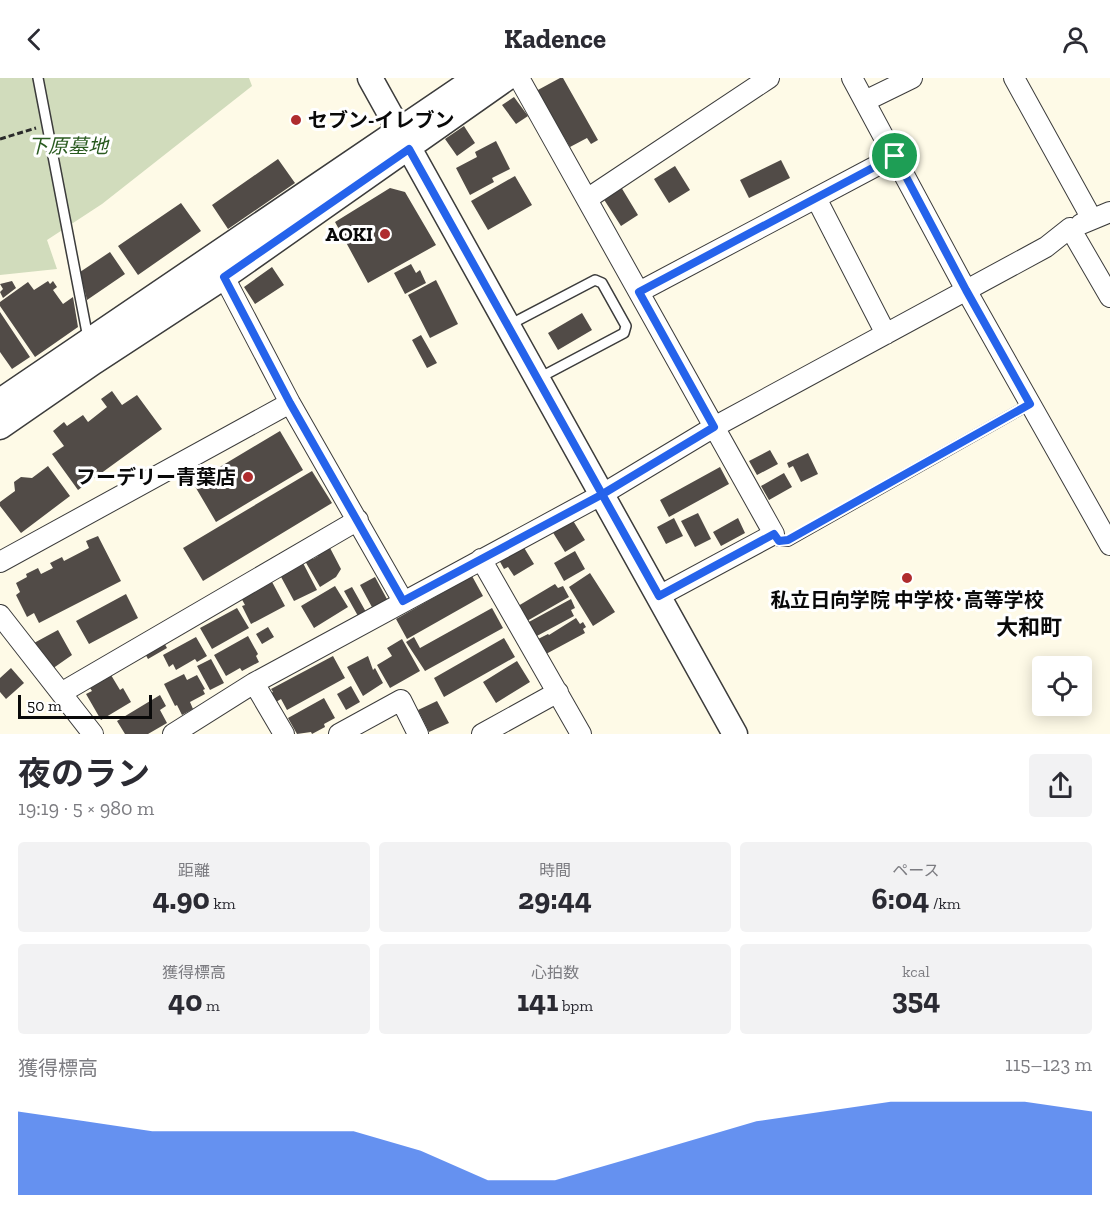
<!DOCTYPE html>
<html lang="ja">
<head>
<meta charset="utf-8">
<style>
  :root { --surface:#fff; --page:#f2f2f3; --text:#2b2b33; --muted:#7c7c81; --accent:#2563eb }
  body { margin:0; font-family:"Zilla Slab","Noto Sans JP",serif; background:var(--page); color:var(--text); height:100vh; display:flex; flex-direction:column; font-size:22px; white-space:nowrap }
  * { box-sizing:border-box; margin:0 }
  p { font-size:20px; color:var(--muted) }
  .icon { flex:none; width:33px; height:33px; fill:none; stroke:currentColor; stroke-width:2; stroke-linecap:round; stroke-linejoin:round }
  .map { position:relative; height:656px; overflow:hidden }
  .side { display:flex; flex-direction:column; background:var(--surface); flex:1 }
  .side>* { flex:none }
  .fabs { position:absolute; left:1032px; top:578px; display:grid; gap:12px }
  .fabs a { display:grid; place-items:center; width:60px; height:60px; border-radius:6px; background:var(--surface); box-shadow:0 3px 15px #0003; font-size:30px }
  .scale { position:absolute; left:18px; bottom:15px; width:134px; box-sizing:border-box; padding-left:6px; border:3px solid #090909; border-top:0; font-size:16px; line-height:21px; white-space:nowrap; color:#090909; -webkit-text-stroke:4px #fff; paint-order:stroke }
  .pin { position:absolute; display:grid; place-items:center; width:51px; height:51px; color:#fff; margin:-26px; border:3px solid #fff; border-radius:50%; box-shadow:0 2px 6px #0007 }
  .round { display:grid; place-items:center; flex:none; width:63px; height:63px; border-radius:6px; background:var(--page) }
  .overview { display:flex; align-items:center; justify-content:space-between; height:102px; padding:0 18px }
  h1 { font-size:33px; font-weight:700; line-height:45px }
  .stats { display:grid; grid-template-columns:repeat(3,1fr); gap:9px; height:102px; padding:6px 18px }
  .stats div { display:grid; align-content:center; border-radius:6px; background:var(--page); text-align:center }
  .stats b { font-size:30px; font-weight:700 }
  .stats small { font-size:16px; font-weight:400 }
  .stats p { font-size:16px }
  .chart { height:168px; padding:12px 18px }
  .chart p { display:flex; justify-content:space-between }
  .chart svg { width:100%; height:108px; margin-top:6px; fill:var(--accent); opacity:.7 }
  header { display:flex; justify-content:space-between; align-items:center; height:78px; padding:0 18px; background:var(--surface); font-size:27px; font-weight:700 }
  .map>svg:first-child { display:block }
  .cemetery { fill:#d1dcbc }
  .building { fill:#514b47 }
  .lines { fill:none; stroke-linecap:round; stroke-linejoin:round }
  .service-casing { stroke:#3c3c3c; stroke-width:12 }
  .minor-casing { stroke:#3c3c3c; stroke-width:22 }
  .tertiary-casing { stroke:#3c3c3c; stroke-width:27 }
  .path { stroke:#2b2b2b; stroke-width:3; stroke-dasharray:6 3; stroke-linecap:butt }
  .service { stroke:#fff; stroke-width:9 }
  .minor { stroke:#fff; stroke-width:20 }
  .tertiary { stroke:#fff; stroke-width:24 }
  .route-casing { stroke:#fff; stroke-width:12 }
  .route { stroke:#2563eb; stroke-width:8 }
  .poi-dot { fill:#af2c2e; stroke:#fff; stroke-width:2 }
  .labels { text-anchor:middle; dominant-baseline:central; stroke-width:6; stroke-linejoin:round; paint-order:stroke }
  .poi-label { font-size:20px; font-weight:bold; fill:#090909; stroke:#fff; text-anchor:end }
  .park-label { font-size:20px; font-style:italic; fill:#2a5b20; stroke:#fff }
  .quarter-label { font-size:22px; font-weight:bold; fill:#090909; stroke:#fff }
</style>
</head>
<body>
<header><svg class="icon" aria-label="back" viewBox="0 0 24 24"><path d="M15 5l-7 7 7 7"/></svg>Kadence<svg class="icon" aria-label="person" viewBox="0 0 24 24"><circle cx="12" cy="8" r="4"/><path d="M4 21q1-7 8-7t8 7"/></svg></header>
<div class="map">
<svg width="1110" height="656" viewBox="0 0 1110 656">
  <rect width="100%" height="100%" fill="#fefae7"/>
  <path class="cemetery" d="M0 0H249L252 8 102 126 47 162 57 191 0 197Z"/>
  <path class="building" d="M560 0H563L598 62 591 66 587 60 570 69 536 13Z
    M514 19 528 38 516 46 502 27Z
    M464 48 475 65 457 78 445 61Z
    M496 63 510 91 492 100 494 104 470 117 456 90 477 79 475 74Z
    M278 81 295 105 228 151 212 127Z
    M781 82 790 100 749 120 740 102Z
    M675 88 690 112 669 125 654 101Z
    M515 98 532 127 488 152 471 123Z
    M621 109 638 137 621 148 603 120Z
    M390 110 405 114 436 167 368 205 335 144Z
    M181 125 201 153 138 197 118 168Z
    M110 174 125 196 87 222 80 194Z
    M411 186 416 195 420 192 426 205 405 216 394 195Z
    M272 189 284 207 255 226 244 209Z
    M436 202 458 246 430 260 408 217Z
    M12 203 16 210 3 220 0 214 3 211 0 206Z
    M48 203 50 206 53 203 57 209 53 212 63 226 73 219 78 249 35 279 0 228V224L28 204 34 212Z
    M0 234 30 279 12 291 0 274Z
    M582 235 592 252 558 272 548 255Z
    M421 257 437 285 427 290 412 262Z
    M112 313 122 327 137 317 162 351 78 412 52 376 64 368 53 353 64 344 67 348 83 337 88 344 107 329 101 321Z
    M280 353 303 392 216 444 193 405Z
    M770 372 778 386 757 397 749 383Z
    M808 375 818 396 801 404 793 388 789 390 787 385Z
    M48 388 70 418 21 455 0 428V424L15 413 14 404 21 399 32 400Z
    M720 389 729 406 669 439 660 422Z
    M312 393 332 425 203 503 183 470Z
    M784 395 792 409 769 422 761 408Z
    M698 435 711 461 695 469 681 443Z
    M674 440 683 458 666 466 657 449Z
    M738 440 745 455 721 468 713 454Z
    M572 441 585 462 565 474 552 453Z
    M98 458 121 503 39 545 34 535 27 539 16 517 20 514 16 505 27 499 26 496 38 490 41 496 53 490 50 485 62 479 64 483 89 470 86 463Z
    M329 468 341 491 336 499 320 509 305 483 312 478 313 481 318 478 316 475Z
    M523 468 534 486 514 498 508 489 504 491 499 482Z
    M575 473 585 491 564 503 554 485Z
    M303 485 317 512 294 523 280 497Z
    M590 495 615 534 593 548 569 509Z
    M472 498 483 518 407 561 396 541Z
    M375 499 388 523 373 531 360 507Z
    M271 502 285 528 251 546 242 528 245 527 240 518Z
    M555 506 558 510 563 508 569 519 527 543 518 528Z
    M335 508 348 529 314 550 301 528Z
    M352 509 366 534 358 538 344 513Z
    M126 516 138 540 89 566 76 543Z
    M571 521 575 530 571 532 574 538 535 559 527 545Z
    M237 530 249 550 212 571 200 550Z
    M492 530 503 550 425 593 406 564 414 559 420 570Z
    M576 540 580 546 583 544 586 549 583 551 585 555 546 576 538 561 548 556 549 557Z
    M268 549 274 559 262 566 256 556Z
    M58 552 72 577 52 591 34 565Z
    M248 558 258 576 256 578 259 584 242 593 240 590 226 598 214 577Z
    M196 559 207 578 197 584 195 581 176 592 173 586 169 589 163 577Z
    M504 560 515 579 444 619 434 600Z
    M162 561 167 570 148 581 143 572Z
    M402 561 420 593 390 610 377 587 392 578 387 570Z
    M333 578 345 600 287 632 281 621 276 624 271 615 273 614 271 611Z
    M368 578 373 592 375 590 383 605 363 618 347 589Z
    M211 581 224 605 210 612 197 588Z
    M517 583 530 604 496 625 483 604Z
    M11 590 24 605 6 621 0 614V600Z
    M184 596 187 602 197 597 205 611 203 612 205 616 190 624 193 631 182 637 177 627 175 628 164 606Z
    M111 597 120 612 123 610 131 624 101 642 86 616 92 613 90 610Z
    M351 608 360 624 346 632 337 616Z
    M160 617 166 628 160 632 167 645 148 656H125L117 643Z
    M324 620 335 640 324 646 325 649 312 656 311 654 297 656 288 640Z
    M437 623 449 645 429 654 418 632Z"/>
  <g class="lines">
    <g class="service-casing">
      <path id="service" d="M38 0 88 260
        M509 247 595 202 602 205 626 248 624 255 539 300
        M774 456 779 463H788L1030 326"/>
    </g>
    <g class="minor-casing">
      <path id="minor" d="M519 0 774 456 659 518
        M852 0 966 212 1110 467
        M1014 0 1092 141
        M865 23 912 0
        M816 120 886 256
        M587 121 769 0
        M1081 146 1110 134
        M224 199 290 325 403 523
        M639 214 895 78
        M481 481 581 656
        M0 484 290 325
        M0 537 93 656
        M254 605 284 656
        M61 615 358 442
        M173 656 254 605 601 417 714 349 1046 169 1070 150 1110 219
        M339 656 401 622 418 656
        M482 656 558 614"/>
    </g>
    <g class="tertiary-casing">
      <path id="tertiary" d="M370 0 735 656
        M0 323 476 0
        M0 349 94 284 224 199 507 0"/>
    </g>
    <path class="path" d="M0 61 36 50"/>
    <use href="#service" class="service"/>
    <use href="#minor" class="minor"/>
    <use href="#tertiary" class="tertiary"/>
  </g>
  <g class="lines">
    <g class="route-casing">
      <path id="route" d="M895 78 639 214 714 349 601 417 403 523 290 325 224 199 409 71 659 518 774 456 779 463 788 462 1030 326 966 212 895 78"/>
    </g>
    <use href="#route" class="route"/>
  </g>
  <g class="poi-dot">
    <circle cx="296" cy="42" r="6"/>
    <circle cx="385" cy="156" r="6"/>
    <circle cx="248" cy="399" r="6"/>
    <circle cx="907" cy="500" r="6"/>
  </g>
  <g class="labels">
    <g class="poi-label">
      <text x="308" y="42" text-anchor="start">セブン-イレブン</text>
      <text x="373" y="156">AOKI</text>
      <text x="236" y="399">フーデリー青葉店</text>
      <text x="907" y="522" text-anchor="middle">私立日向学院 中学校･高等学校</text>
    </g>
    <g class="park-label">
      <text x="68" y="68">下原墓地</text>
    </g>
    <g class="quarter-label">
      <text x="1029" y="549">大和町</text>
    </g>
  </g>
</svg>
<div class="fabs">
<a><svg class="icon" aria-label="locate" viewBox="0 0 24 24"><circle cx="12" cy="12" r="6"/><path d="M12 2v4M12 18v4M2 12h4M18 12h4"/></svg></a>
</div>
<div class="scale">50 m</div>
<div class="pin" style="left:895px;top:78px;background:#1e9e55"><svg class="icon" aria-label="arrive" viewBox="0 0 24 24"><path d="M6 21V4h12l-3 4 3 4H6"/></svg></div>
</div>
<section class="side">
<div class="overview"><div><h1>夜のラン</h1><p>19:19 · 5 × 980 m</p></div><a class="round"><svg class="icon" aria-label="share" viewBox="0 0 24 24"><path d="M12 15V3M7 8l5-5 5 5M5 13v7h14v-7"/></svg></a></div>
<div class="stats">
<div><p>距離</p><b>4.90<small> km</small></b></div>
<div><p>時間</p><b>29:44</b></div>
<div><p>ペース</p><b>6:04<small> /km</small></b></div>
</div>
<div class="stats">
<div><p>獲得標高</p><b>40<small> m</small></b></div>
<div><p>心拍数</p><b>141<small> bpm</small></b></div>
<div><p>kcal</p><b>354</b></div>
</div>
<div class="chart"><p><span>獲得標高</span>115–123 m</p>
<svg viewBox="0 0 160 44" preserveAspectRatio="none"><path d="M0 44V10L10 14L20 18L30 18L40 18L50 18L60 26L70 38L80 38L90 30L100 22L110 14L120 10L130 6L140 6L150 6L160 10V44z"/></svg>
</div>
</section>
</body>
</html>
